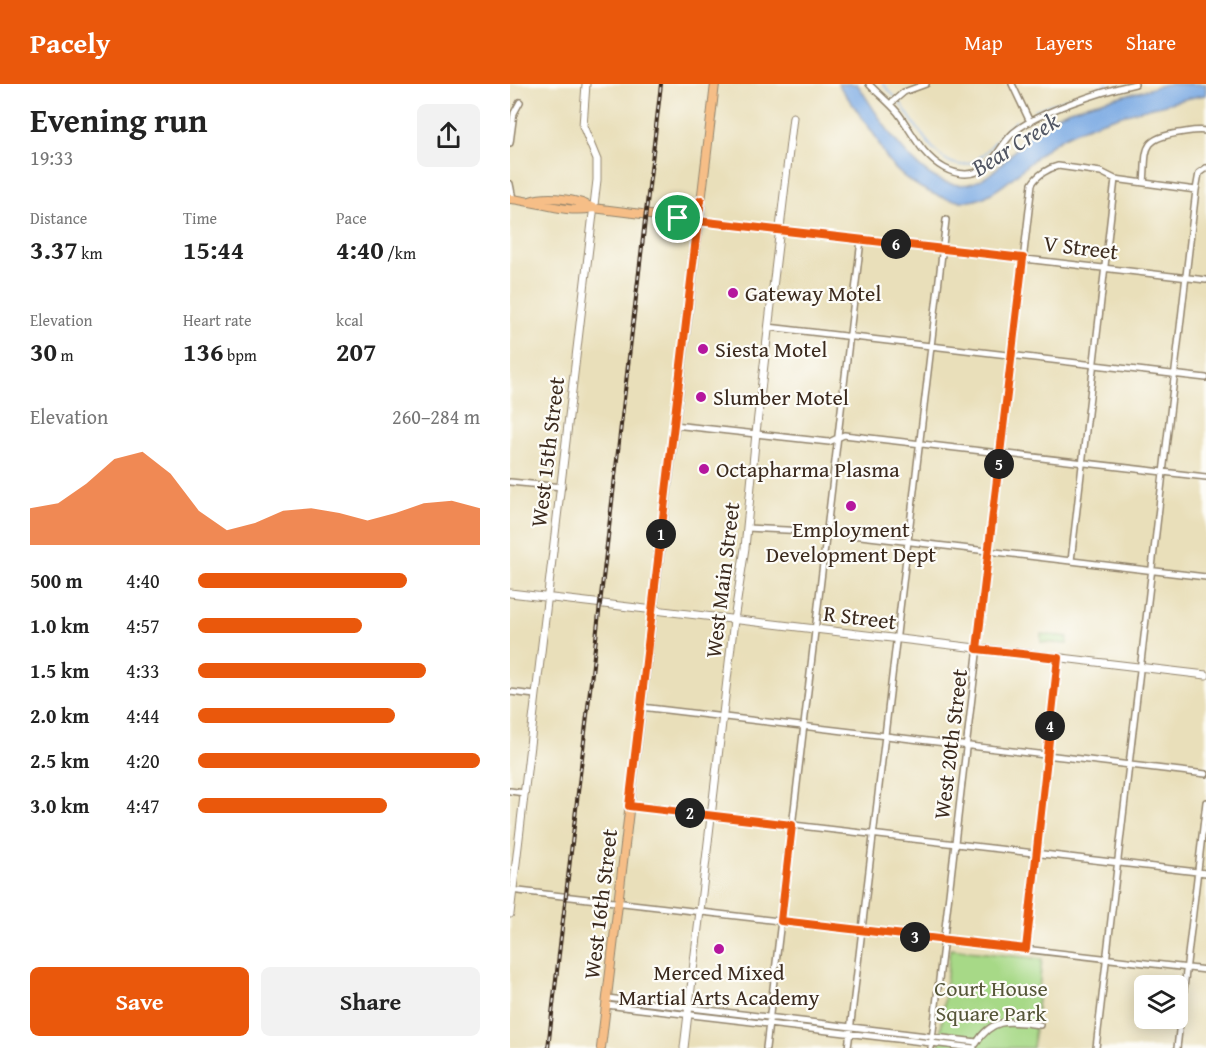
<!DOCTYPE html>
<html lang="en">
<head>
<meta charset="utf-8">
<style>
  :root { --surface:#fff; --page:#f2f2f2; --text:#222; --muted:#767676; --accent:#ea580c }
  body { margin:0; font-family:"Gentium Book Plus",serif; background:var(--page); color:var(--text); height:100vh; display:flex; flex-direction:column; font-size:22px; white-space:nowrap }
  * { box-sizing:border-box; margin:0 }
  p { font-size:20px; color:var(--muted) }
  .icon { flex:none; width:33px; height:33px; fill:none; stroke:currentColor; stroke-width:2; stroke-linecap:round; stroke-linejoin:round }
  .map { position:relative; flex:1; overflow:hidden }
  .drawer { display:flex; flex-direction:column; background:var(--surface); width:510px }
  .drawer>* { flex:none }
  .tools { position:absolute; left:624px; top:891px; display:grid; gap:12px }
  .tools a { display:grid; place-items:center; width:54px; height:54px; border-radius:9px; background:var(--surface); box-shadow:0 3px 15px #0003; font-size:30px }
  .pin { position:absolute; display:grid; place-items:center; width:51px; height:51px; color:#fff; margin:-26px; border:3px solid #fff; border-radius:50%; box-shadow:0 2px 6px #0007 }
  .km { position:absolute; width:30px; height:30px; margin:-15px; border-radius:50%; background:#222; color:#fff; font-size:16px; line-height:30px; text-align:center }
  .round { display:grid; place-items:center; flex:none; width:63px; height:63px; border-radius:9px; background:var(--page) }
  .headline { display:flex; align-items:center; justify-content:space-between; height:102px; padding:0 30px }
  h1 { font-size:33px; font-weight:700; line-height:45px }
  .stats { display:grid; grid-template-columns:repeat(3,1fr); gap:9px; height:102px; padding:6px 30px }
  .stats div { display:grid; align-content:center }
  .stats b { font-size:26px; font-weight:700 }
  .stats small { font-size:16px; font-weight:400 }
  .stats p { font-size:16px }
  .chart { height:168px; padding:12px 30px }
  .chart p { display:flex; justify-content:space-between }
  .chart svg { width:100%; height:108px; margin-top:6px; fill:var(--accent); opacity:.7 }
  .action { display:flex; gap:12px; margin-top:auto; padding:12px 30px }
  .action a { flex:1; height:69px; border-radius:9px; background:var(--accent); color:#fff; font-size:24px; font-weight:700; line-height:69px; text-align:center }
  .action a+a { background:var(--page); color:var(--text) }
  ul { padding:0 30px; list-style:none; font-size:20px }
  li { display:grid; grid-template-columns:96px 72px 1fr; align-items:center; height:45px }
  li i { height:15px; border-radius:8px; background:var(--accent) }
  header { display:flex; align-items:center; gap:36px; box-sizing:border-box; height:84px; padding:0 30px; background:var(--accent); color:#fff }
  header strong { font-size:28px }
  nav { display:flex; gap:33px; margin-inline-start:auto; font-size:21px }
  main { display:flex; flex:1; min-height:0 }
  .map>svg:first-child { display:block }
  .green { fill:#a7d987; stroke:#718252; stroke-width:1.5 }
  .water { fill:#79a9e3; stroke:#5a6a80; stroke-width:1.5 }
  .lines { fill:none; stroke-linecap:round; stroke-linejoin:round }
  .stream { stroke:#79a9e3; stroke-width:1.5 }
  .minor-casing { stroke:#92846c; stroke-width:8 }
  .tertiary-casing { stroke:#92846c; stroke-width:9 }
  .primary-casing { stroke:#92846c; stroke-width:10 }
  .minor { stroke:#fff; stroke-width:5 }
  .tertiary { stroke:#fff; stroke-width:7 }
  .primary { stroke:#f6be87; stroke-width:8 }
  .rail-casing { stroke:#3b2a1e; stroke-width:4 }
  .rail { stroke:#fdfcf7; stroke-width:1.5; stroke-dasharray:4.5; stroke-linecap:butt }
  .route-casing { stroke:#fff; stroke-width:12 }
  .route { stroke:#ea580c; stroke-width:8 }
  .poi-dot { fill:#b5179e; stroke:#fdfcf7; stroke-width:2 }
  .labels { text-anchor:middle; dominant-baseline:central; stroke-width:4.5; stroke-linejoin:round; paint-order:stroke }
  .street-label { font-size:22px; fill:#3b2a1e; stroke:#fdfcf7 }
  .poi-label { font-size:22px; fill:#3b2a1e; stroke:#fdfcf7; text-anchor:start }
  .park-label { font-size:22px; fill:#565638; stroke:#fdfcf7 }
  .water-label { font-size:24px; font-style:italic; fill:#515663; stroke:#fdfcf7 }
</style>
</head>
<body>
<header>
<strong>Pacely</strong>
<nav><a>Map</a><a>Layers</a><a>Share</a></nav>
</header>
<main>
<section class="drawer">
<div class="headline"><div><h1>Evening run</h1><p>19:33</p></div><a class="round"><svg class="icon" aria-label="share" viewBox="0 0 24 24"><path d="M12 15V3M7 8l5-5 5 5M5 13v7h14v-7"/></svg></a></div>
<div class="stats">
<div><p>Distance</p><b>3.37<small> km</small></b></div>
<div><p>Time</p><b>15:44</b></div>
<div><p>Pace</p><b>4:40<small> /km</small></b></div>
</div>
<div class="stats">
<div><p>Elevation</p><b>30<small> m</small></b></div>
<div><p>Heart rate</p><b>136<small> bpm</small></b></div>
<div><p>kcal</p><b>207</b></div>
</div>
<div class="chart"><p><span>Elevation</span>260–284 m</p>
<svg viewBox="0 0 160 44" preserveAspectRatio="none"><path d="M0 44V29L10 27L20 19L30 9L40 6L50 15L60 30L70 38L80 35L90 30L100 29L110 31L120 34L130 31L140 27L150 26L160 29V44z"/></svg>
</div>
<ul>
<li><b>500 m</b>4:40<i style="width:74%"></i></li>
<li><b>1.0 km</b>4:57<i style="width:58%"></i></li>
<li><b>1.5 km</b>4:33<i style="width:81%"></i></li>
<li><b>2.0 km</b>4:44<i style="width:70%"></i></li>
<li><b>2.5 km</b>4:20<i style="width:100%"></i></li>
<li><b>3.0 km</b>4:47<i style="width:67%"></i></li>
</ul>
<div class="action"><a>Save</a><a>Share</a></div>
</section>
<div class="map">
<svg width="696" height="964" viewBox="0 0 696 964">
  <rect width="100%" height="100%" fill="#fdfcf7"/>
  <filter id="ink" filterUnits="userSpaceOnUse"><feTurbulence type="fractalNoise" baseFrequency=".0167" numOctaves="2"/><feDisplacementMap in="SourceGraphic" scale="12" xChannelSelector="R" yChannelSelector="G"/><feConvolveMatrix kernelMatrix="1 2 1 2 8 2 1 2 1" color-interpolation-filters="sRGB"/></filter>
  <filter id="wash" filterUnits="userSpaceOnUse"><feTurbulence type="fractalNoise" baseFrequency=".008" numOctaves="4" result="noise"/><feDisplacementMap in="SourceGraphic" scale="24" xChannelSelector="R" yChannelSelector="G"/><feGaussianBlur stdDeviation="1.35" result="paint"/><feColorMatrix in="noise" values="0 0 0 0 0 0 0 0 0 0 0 0 0 0 0 0 0 1.4 0 .05"/><feComposite in="paint" operator="in"/></filter>
  <g filter="url(#wash)">
    <rect width="100%" height="100%" fill="#e9dfba"/>
    <path class="green" d="M531 550 558 553 557 560 531 558Z
      M440 865 532 875 523 964H429Z"/>
    <path class="water" d="M328 0H347C372 36 421 130 477 92 497 79 512 54 533 39 557 23 600 15 628 8 639 5 649 1 659 0 671 0 684 0 696 0V11L688 12C646 23 597 32 558 51 525 67 506 98 474 113 445 127 399 102 381 80 374 72 370 61 365 52 353 34 340 17 328 0Z"/>
    <g class="lines">
      <path class="stream" d="M373 0 385 13
        M388 16C404 36 432 95 463 78 475 72 484 58 493 49
        M525 26 598 0
        M496 46 506 37"/>
    </g>
  </g>
  <g filter="url(#ink)">
    <g class="lines">
      <g class="minor-casing">
        <path id="minor" d="M359 0C368 10 379 18 388 29 403 49 411 71 434 84 445 90 458 92 470 87 484 80 491 60 503 49 527 28 593 7 625 0
          M502 0 520 38
          M380 20 394 8 416 0
          M0 59 4 29 10 18
          M634 99C637 66 630 55 668 49 677 48 687 45 696 47
          M0 100 3 115
          M188 137 696 196
          M258 243 696 294
          M164 341 319 358 334 351 696 393
          M0 398 52 403
          M237 444 317 448 696 493
          M561 477 605 95
          M0 608 25 611
          M131 623 696 690
          M0 707 14 709
          M119 722 696 789
          M0 806 696 886
          M516 865 548 574
          M97 914 467 958
          M96 921 464 964
          M466 960C483 931 503 938 530 941
          M256 964 351 156
          M338 964 436 136
          M421 964 522 100C527 91 539 84 548 82L591 88 605 95 686 106 689 89 696 84
          M586 964 686 106
          M667 964 696 718"/>
      </g>
      <g class="tertiary-casing">
        <path id="tertiary" d="M0 509 696 591
          M0 830 87 96V76L73 42 76 0
          M174 964 224 536 235 464 246 349 283 33"/>
      </g>
      <g class="primary-casing">
        <path id="primary" d="M0 115C28 117 55 130 83 124L188 137
          M20 117C38 111 68 115 83 124
          M168 134 191 116
          M91 964 205 0"/>
      </g>
      <use href="#minor" class="minor"/>
      <use href="#tertiary" class="tertiary"/>
      <use href="#primary" class="primary"/>
      <g class="rail-casing">
        <path id="rail" d="M38 964 151 0"/>
      </g>
      <use href="#rail" class="rail"/>
    </g>
  </g>
  <g class="lines" filter="url(#ink)">
    <g class="route-casing">
      <path id="route" d="M168 134 188 137 119 722 282 741 271 837 516 865 548 574 467 565 513 174 188 137 191 116 168 134"/>
    </g>
    <use href="#route" class="route"/>
  </g>
  <g class="poi-dot">
    <circle cx="223" cy="209" r="6"/>
    <circle cx="193" cy="265" r="6"/>
    <circle cx="191" cy="313" r="6"/>
    <circle cx="194" cy="385" r="6"/>
    <circle cx="341" cy="422" r="6"/>
    <circle cx="209" cy="865" r="6"/>
  </g>
  <g class="labels">
    <g class="street-label">
      <text transform="translate(571 163) rotate(7)">V Street</text>
      <text transform="translate(37 368) rotate(-83)">West 15th Street</text>
      <text transform="translate(212 496) rotate(-83)">West Main Street</text>
      <text transform="translate(350 533) rotate(7)">R Street</text>
      <text transform="translate(440 660) rotate(-83)">West 20th Street</text>
      <text transform="translate(90 820) rotate(-83)">West 16th Street</text>
    </g>
    <g class="poi-label">
      <text x="235" y="209">Gateway Motel</text>
      <text x="205" y="265">Siesta Motel</text>
      <text x="203" y="313">Slumber Motel</text>
      <text x="206" y="385">Octapharma Plasma</text>
      <text x="341" y="445" text-anchor="middle">Employment<tspan x="341" dy="25">Development Dept</tspan></text>
      <text x="209" y="888" text-anchor="middle">Merced Mixed<tspan x="209" dy="25">Martial Arts Academy</tspan></text>
    </g>
    <g class="park-label">
      <text x="481" y="904">Court House<tspan x="481" dy="25">Square Park</tspan></text>
    </g>
    <g class="water-label">
      <text transform="translate(505 60) rotate(-32)">Bear Creek</text>
    </g>
  </g>
</svg>
<div class="tools">
<a><svg class="icon" aria-label="layers" viewBox="0 0 24 24"><path d="M12 4l9 5-9 5-9-5zM3 14l9 5 9-5"/></svg></a>
</div>
<div class="pin" style="left:168px;top:134px;background:#1e9e55"><svg class="icon" aria-label="arrive" viewBox="0 0 24 24"><path d="M6 21V4h12l-3 4 3 4H6"/></svg></div>
<b class="km" style="left:151px;top:450px">1</b>
<b class="km" style="left:180px;top:729px">2</b>
<b class="km" style="left:405px;top:853px">3</b>
<b class="km" style="left:540px;top:642px">4</b>
<b class="km" style="left:489px;top:380px">5</b>
<b class="km" style="left:386px;top:160px">6</b>
</div>
</main>
</body>
</html>
